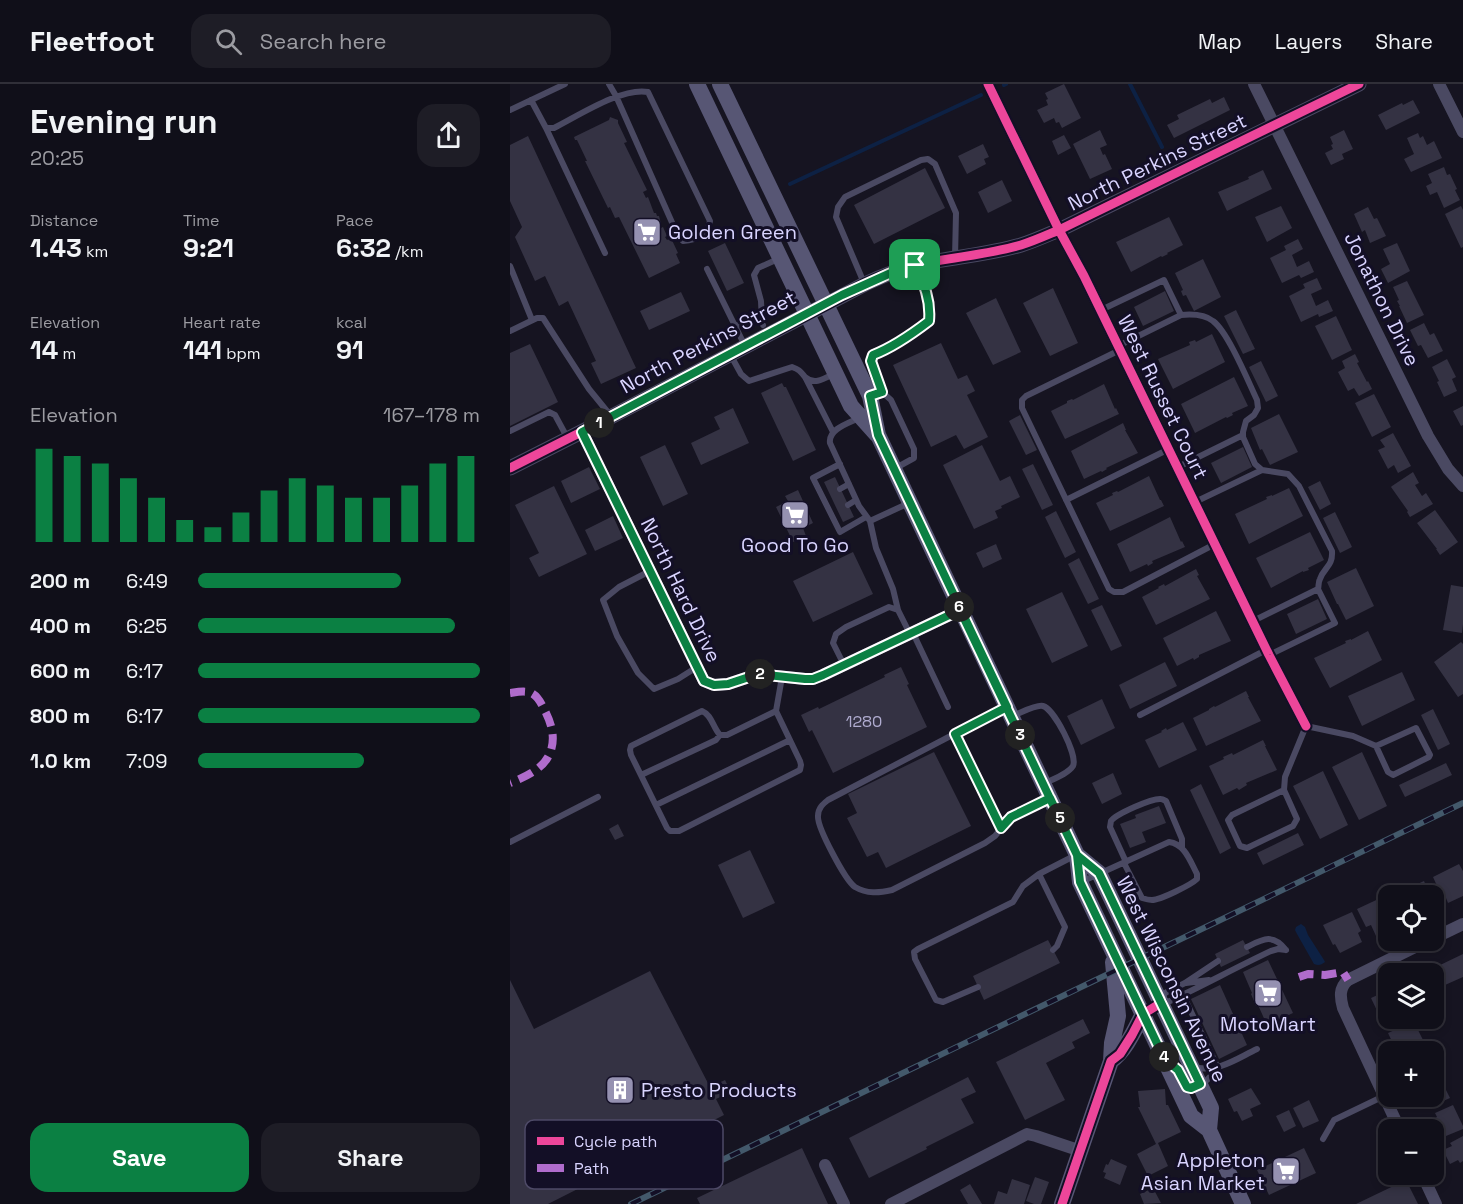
<!DOCTYPE html>
<html lang="en">
<head>
<meta charset="utf-8">
<style>
  :root { --surface:#100f19; --page:#1e1d26; --text:#f1f3f6; --muted:#9c9ca2; --line:#302f38; --accent:#0b8043 }
  body { margin:0; font-family:"Space Grotesk",sans-serif; background:var(--page); color:var(--text); height:100vh; display:flex; flex-direction:column; font-size:22px; white-space:nowrap }
  * { box-sizing:border-box; margin:0 }
  p { font-size:20px; color:var(--muted) }
  .icon { flex:none; width:33px; height:33px; fill:none; stroke:currentColor; stroke-width:2; stroke-linecap:round; stroke-linejoin:round }
  .map { position:relative; flex:1; overflow:hidden }
  .drawer { display:flex; flex-direction:column; background:var(--surface); width:510px }
  .drawer>* { flex:none }
  .tools { position:absolute; left:868px; top:801px; display:grid; gap:12px }
  .tools a { display:grid; place-items:center; width:66px; height:66px; border-radius:12px; background:var(--surface); box-shadow:0 3px 9px #0003,0 0 0 2px var(--line); font-size:30px }
  .pin { position:absolute; display:grid; place-items:center; width:51px; height:51px; color:#fff; margin:-26px; border-radius:12px; box-shadow:0 3px 9px #0006 }
  .km { position:absolute; width:30px; height:30px; margin:-15px; border-radius:50%; background:#222; color:#fff; font-size:16px; line-height:30px; text-align:center }
  .round { display:grid; place-items:center; flex:none; width:63px; height:63px; border-radius:18px; background:var(--page) }
  .headline { display:flex; align-items:center; justify-content:space-between; height:102px; padding:0 30px }
  h1 { font-size:33px; font-weight:700; line-height:45px }
  .figures { display:grid; grid-template-columns:repeat(3,1fr); gap:9px; height:102px; padding:6px 30px }
  .figures div { display:grid; align-content:center }
  .figures b { font-size:26px; font-weight:700 }
  .figures small { font-size:16px; font-weight:400 }
  .figures p { font-size:16px }
  .chart { height:168px; padding:12px 30px }
  .chart p { display:flex; justify-content:space-between }
  .chart svg { width:100%; height:108px; margin-top:6px; stroke:var(--accent); stroke-width:6 }
  .action { display:flex; gap:12px; margin-top:auto; padding:12px 30px }
  .action a { flex:1; height:69px; border-radius:18px; background:var(--accent); color:#fff; font-size:24px; font-weight:700; line-height:69px; text-align:center }
  .action a+a { background:var(--page); color:var(--text) }
  ul { padding:0 30px; list-style:none; font-size:20px }
  li { display:grid; grid-template-columns:96px 72px 1fr; align-items:center; height:45px }
  li i { height:15px; border-radius:8px; background:var(--accent) }
  header { display:flex; align-items:center; gap:36px; box-sizing:border-box; height:84px; padding:0 30px; background:var(--surface); border-bottom:2px solid var(--line) }
  header strong { font-size:28px }
  nav { display:flex; gap:33px; margin-inline-start:auto; font-size:21px }
  .search { width:420px; height:54px; background:var(--page); display:flex; align-items:center; gap:15px; box-sizing:border-box; padding:0 21px; border-radius:18px; color:var(--muted); font-size:22px }
  main { display:flex; flex:1; min-height:0 }
  .map>svg:first-child { display:block }
  .water { fill:#0d2144 }
  .lines { fill:none; stroke-linecap:round; stroke-linejoin:round }
  .stream { stroke:#0d2144; stroke-width:4 }
  .building { fill:#343243 }
  .service { stroke:#4a4962; stroke-width:6 }
  .minor { stroke:#4a4962; stroke-width:12 }
  .tertiary { stroke:#4a4962; stroke-width:15 }
  .secondary { stroke:#575674; stroke-width:16 }
  .rail-casing { stroke:#43596b; stroke-width:6 }
  .rail { stroke:#130f26; stroke-width:4; stroke-dasharray:11; stroke-linecap:butt }
  .quiet { stroke:#b06ccc; stroke-width:8; stroke-dasharray:15 8; stroke-linecap:butt }
  .cycleway-casing { stroke:#130f26; stroke-width:13 }
  .cycleway { stroke:#ed469a; stroke-width:9 }
  .route-casing { stroke:#fff; stroke-width:12 }
  .route { stroke:#0b8043; stroke-width:8 }
  .labels { text-anchor:middle; dominant-baseline:central; stroke-width:6; stroke-linejoin:round; paint-order:stroke }
  .number-label { font-size:16px; fill:#b0acd0 }
  .street-label { font-size:20px; fill:#d9d4ff; stroke:#130f26 }
  .poi-label { font-size:20px; fill:#d9d4ff; stroke:#130f26; text-anchor:start }
  .key { fill:#130f26; stroke:#4e4a67; stroke-width:1.5 }
  .key-label { font-size:16px; fill:#d9d4ff }
</style>
</head>
<body>
<header>
<strong>Fleetfoot</strong>
<div class="search"><svg class="icon" aria-label="search" viewBox="0 0 24 24"><circle cx="10" cy="10" r="6"/><path d="M15 15l6 6"/></svg>Search here</div>
<nav><a>Map</a><a>Layers</a><a>Share</a></nav>
</header>
<main>
<section class="drawer">
<div class="headline"><div><h1>Evening run</h1><p>20:25</p></div><a class="round"><svg class="icon" aria-label="share" viewBox="0 0 24 24"><path d="M12 15V3M7 8l5-5 5 5M5 13v7h14v-7"/></svg></a></div>
<div class="figures">
<div><p>Distance</p><b>1.43<small> km</small></b></div>
<div><p>Time</p><b>9:21</b></div>
<div><p>Pace</p><b>6:32<small> /km</small></b></div>
</div>
<div class="figures">
<div><p>Elevation</p><b>14<small> m</small></b></div>
<div><p>Heart rate</p><b>141<small> bpm</small></b></div>
<div><p>kcal</p><b>91</b></div>
</div>
<div class="chart"><p><span>Elevation</span>167–178 m</p>
<svg viewBox="0 0 160 44" preserveAspectRatio="none"><path d="M5 44V6M15 44V9M25 44V12M35 44V18M45 44V26M55 44V35M65 44V38M75 44V32M85 44V23M95 44V18M105 44V21M115 44V26M125 44V26M135 44V21M145 44V12M155 44V9"/></svg>
</div>
<ul>
<li><b>200 m</b>6:49<i style="width:72%"></i></li>
<li><b>400 m</b>6:25<i style="width:91%"></i></li>
<li><b>600 m</b>6:17<i style="width:100%"></i></li>
<li><b>800 m</b>6:17<i style="width:100%"></i></li>
<li><b>1.0 km</b>7:09<i style="width:59%"></i></li>
</ul>
<div class="action"><a>Save</a><a>Share</a></div>
</section>
<div class="map">
<svg width="953" height="1120" viewBox="0 0 953 1120">
  <rect width="100%" height="100%" fill="#161421"/>
  <path class="water" d="M791 840 795 843 798 851 814 876 815 878C811 881 809 882 804 880L787 850 785 846 786 843Z"/>
  <g class="lines">
    <path class="stream" d="M620 0 652 63
      M494 1 496 0
      M280 100 471 11"/>
  </g>
  <path class="building" d="M554 0 571 34 552 44 549 38 546 39 544 34 534 39 527 26 538 21 536 16 538 15 535 9Z
    M714 13 720 26 664 54 657 41 669 35 667 31 700 15 702 19Z
    M903 16 910 29 876 46 868 31 892 19 893 21Z
    M100 33 108 36V39L117 58 114 59 137 106 133 108 136 114 138 113 144 129H146L147 132H149L151 140 150 141 151 144 153 143 157 152 155 153 157 156 161 154 168 169 166 170 170 179 139 194 109 133 105 134 100 123 98 124 75 77H77L67 56H65L64 53 99 36Z
    M590 46 597 61 590 64 593 71 595 70 602 85 580 95 563 60Z
    M834 46 843 65 832 70 834 75 821 81 815 69 823 65 821 61 823 60 820 53Z
    M908 49 910 54 913 52 917 61 924 57 932 74 901 88 894 75 904 70 897 54Z
    M554 51 561 64 548 71 542 57Z
    M18 52 126 284 91 300 81 279 86 277 58 217 49 222 35 192 25 197 5 153 12 143 0 117V61Z
    M473 60 479 73 474 75 476 80 457 90 448 72Z
    M934 83 937 91 940 90 947 105 945 106 950 116 934 124 927 108 920 111 916 102 922 99 918 90Z
    M415 84 435 124 364 160 344 121Z
    M753 86 762 105 717 127 708 108 739 95 738 93Z
    M492 96 502 117 478 129 468 108Z
    M771 122 782 144 757 158 745 133Z
    M951 122 953 126V163L951 164 935 130Z
    M858 123 864 135 867 134 876 152 860 159 855 146 852 148 844 130Z
    M659 133 673 161 657 169 658 170 652 173 651 172 621 188 606 158Z
    M788 155 793 165 782 171 787 183 799 177 804 188 791 194 789 191 772 199 760 174 776 166 774 162Z
    M215 159 234 199 217 207 198 167Z
    M887 159 900 187 878 199 871 185 880 180 873 165Z
    M693 175 711 213 684 227 676 211 673 212 671 207 673 206 665 189Z
    M807 194 812 205 801 210 806 222 818 216 823 227 809 233 808 230 791 238 779 212 795 204 793 200Z
    M897 197 914 231 897 239 889 222H890L887 217 889 216 883 203Z
    M543 204 568 259 540 272 513 219Z
    M655 207 664 227 633 242 624 223Z
    M171 208 180 227 139 246 130 227Z
    M486 214 511 268 483 281 456 229Z
    M726 226 745 265 733 270 714 232Z
    M826 232 842 266 822 276 805 242Z
    M914 239 920 251 924 249 933 267 918 274 911 261 908 262 900 246Z
    M702 250 715 278 663 305 648 275 680 261 679 258 685 256 686 258Z
    M431 259 448 295 457 291 465 307 457 311 478 353 454 365 446 351 421 363 383 281Z
    M20 260 48 318 0 342V269Z
    M845 270 849 278 847 279 857 298 858 297 862 305 849 312 844 304 838 307 828 288 835 284 832 277Z
    M937 275 946 293 942 295 947 307 934 313 927 298 929 297 922 283Z
    M751 277 768 312 756 318 739 283Z
    M724 293 738 322 722 329 723 331 717 334 716 333 685 349 671 320Z
    M272 299 274 303H276L306 366 283 377 251 309Z
    M594 300 605 325 606 324 609 330 555 355 541 327 557 319V317L562 315 563 316Z
    M864 310 881 343 862 353 845 319Z
    M953 322V341L951 342 943 327Z
    M223 324 239 359 191 381 181 359 210 345 204 333Z
    M769 330 788 368 760 381 752 365 750 366 741 344Z
    M510 331 527 366 516 371 499 337Z
    M613 339 616 346H615L628 369 596 384 597 385 592 388 591 387 574 395 561 367Z
    M883 349 901 382 888 389 884 381 878 385 868 366 875 363 870 356Z
    M155 361 178 410 153 422 130 373Z
    M472 361 490 397 500 392 510 413 491 422 492 424 485 427 488 434 464 445 433 381Z
    M733 363 742 383 711 399 701 379Z
    M523 380 543 421 532 426 512 385Z
    M79 383 90 405 61 419 51 397Z
    M903 388 909 399 905 401 912 412 916 409 923 420 900 433 897 428 898 427 881 403 882 402Z
    M639 392 650 416H651L654 422 600 447 586 419 603 411 602 409 607 407 608 408Z
    M325 393 344 433 333 438 314 398Z
    M810 397 821 420 810 426 798 403Z
    M44 402 77 470 29 493 19 474 29 469 5 421Z
    M779 404 793 432 739 460 725 430 757 415 756 413 762 411V412Z
    M288 406 303 439 293 444 296 452 283 458 266 423 278 417 275 412Z
    M925 426 948 458 930 471 926 465H927L907 439Z
    M546 427 566 468 555 474 535 433Z
    M825 428 842 463 830 469 813 434Z
    M103 432 113 454 85 467 75 446Z
    M660 433 671 458 672 457 675 463 642 477 643 479 638 482 637 480 620 488 607 460Z
    M800 448 814 476 798 484 799 486 793 488V487L761 504 746 474Z
    M486 460 492 475 473 484 466 469Z
    M343 468 363 510 303 538 283 497Z
    M569 474 589 515 578 520 558 480Z
    M846 484 864 522 836 536 828 520H827L817 498Z
    M686 485 689 491 687 492 700 515 646 541 632 513 649 504 648 503 654 500 655 502Z
    M941 501 953 503V540L952 549 933 546Z
    M552 508 578 562 542 579 516 525Z
    M808 515 817 535 786 550 777 530Z
    M592 521 612 562 601 567 581 526Z
    M706 527 721 557 689 571V573L684 576 683 574 667 582 653 554Z
    M858 547 872 576 820 604 804 574 836 559 835 557 841 555V556Z
    M951 558 953 560V610L948 613 924 578Z
    M655 578 667 602 620 625 609 601Z
    M391 583 399 600 397 601 417 643 323 689 302 646 299 648 291 631 308 623 309 625 375 593 374 591Z
    M892 588 905 616 852 642 838 612Z
    M736 607 739 613H738L751 637 696 662 683 634 699 626V625L704 622 705 623Z
    M592 615 605 644 571 661 557 632Z
    M923 625 940 660 928 666 911 631Z
    M673 638 687 666 649 684 635 656 652 648 651 647 656 644 657 646Z
    M753 656 756 662H755L767 686 736 699 737 701 729 706 727 704 713 711 699 682 714 675 713 673 722 669 723 671Z
    M424 668 461 742 376 784 368 768 357 773 337 734 347 729 338 710Z
    M852 668 877 722 849 736 822 683Z
    M936 679 942 691 895 713 889 701Z
    M813 687 838 741 810 755 783 702Z
    M603 689 612 710 592 720 582 699Z
    M691 700 721 764 710 770 680 706Z
    M649 722 656 739 632 748 636 758 620 764 610 740 626 734 625 731Z
    M108 740 114 752 105 756 99 745Z
    M788 749 794 761 753 781 747 769Z
    M240 766 265 819 233 834 208 781Z
    M949 780 953 787V812L938 819 936 814 933 815 923 793Z
    M914 797 920 812H887L886 810Z
    M877 811 879 817V846L866 852 861 841 856 843 847 825Z
    M842 828 851 847 848 849 852 858 830 869 825 860 823 861 813 841Z
    M538 856 550 879 474 916 463 892Z
    M733 856 740 869 711 883 705 870Z
    M953 870V893L935 901 926 883Z
    M758 876 783 929 757 941 748 921 746 922 741 910 742 909 733 888Z
    M140 887 200 1003 215 996 221 1008 206 1015 214 1031 38 1120H0V896L24 945Z
    M710 901 737 961 709 975 681 915Z
    M879 908V931L871 935 861 914 872 909 873 911Z
    M573 935 580 949 562 958 565 964 536 979 555 1016 515 1036 486 978Z
    M903 936 914 958 897 967 896 965 891 968H887L878 949 887 945 886 944Z
    M458 993 466 1008 451 1015 464 1039 416 1063 417 1065 359 1094 339 1054Z
    M930 994 940 1014 922 1022 921 1019 912 1023 907 1012H924V997Z
    M741 1004 751 1020 740 1025 743 1032 732 1037 727 1027 724 1028 718 1015Z
    M655 1005 656 1021H658L671 1048 648 1059 658 1082 638 1092 627 1070 646 1060 628 1023H630L628 1007Z
    M799 1016 809 1037 793 1044 783 1024Z
    M943 1021 953 1042V1045L936 1052 934 1049 926 1053 924 1046H923L919 1037 927 1033 925 1029Z
    M779 1026 786 1042 774 1048 766 1032Z
    M953 1052V1077L950 1079 948 1076 940 1080 933 1066 942 1062 940 1059Z
    M292 1064 318 1120H190L187 1114Z
    M794 1064 806 1089 759 1111 747 1086Z
    M601 1075 617 1082 610 1101 594 1094 596 1089 593 1088 596 1080 598 1081Z
    M525 1093 539 1098 531 1120H524L516 1117Z
    M502 1095 520 1101 514 1120H484L488 1107 497 1110Z
    M896 1096 908 1120H846Z
    M460 1100 472 1120H458L450 1106Z
    M643 1104 651 1119 634 1120 630 1110Z"/>
  <g class="lines">
    <path class="service" d="M21 16 36 44H44C68 32 112 3 138 8L200 137C197 151 187 156 173 157L168 152 106 12 99 0
      M0 26 55 0
      M36 44 95 169
      M0 182 22 236
      M197 185 235 262
      M354 199 326 133 328 123 335 113 411 76 418 75 425 80 446 129 445 174
      M591 226 654 196 671 231 608 262
      M671 231C681 230 694 230 703 237 718 248 738 297 747 316L748 324 744 331 736 337 733 348V353L745 380 752 386 778 390 789 402 822 467C823 483 814 483 810 495 808 498 809 502 808 505
      M252 238 251 217 244 191 248 184 268 175
      M225 242C235 238 246 230 253 241
      M0 247 27 234H33L79 305 101 332
      M610 266 516 312 512 316V324L599 505 604 508H613L705 460
      M220 270 231 290 239 297 282 283C290 286 290 287 295 293 305 302 315 294 325 289
      M295 293 323 348
      M349 334C339 339 318 345 320 359L349 422 360 437 399 419
      M0 347 39 328 45 331 58 355
      M330 380 303 394 330 448 356 433
      M668 383 733 351
      M384 385 404 374V365L381 316 372 308 361 277 363 271C384 263 402 250 419 237 421 217 414 201 406 183
      M330 405 339 400
      M556 416 659 365
      M685 418 752 386
      M338 421 346 416
      M360 437 366 464 383 505 388 526
      M140 487 109 503 93 516 107 552 128 589 144 605 168 595 187 583
      M743 537 808 505 825 539 759 571
      M403 549 438 623
      M334 581 323 559 326 550 336 543 379 523 388 526 400 550
      M496 623 318 716C313 720 308 724 308 732 307 743 335 796 345 803 357 810 369 809 382 806L475 759 485 752 501 733 539 714
      M266 627 290 677 291 681 290 686 169 747H160L157 744 121 671 120 666 121 662 192 627C202 631 203 644 210 651H217L266 627 272 593
      M630 631 756 566
      M502 632C509 630 526 620 533 622 544 625 568 671 563 682 558 690 543 695 535 699
      M445 650 491 744
      M131 691 206 656 210 651
      M774 706 722 731 718 736 730 762 737 764 783 742 787 735 774 706 775 693 796 642 843 652 866 662 906 644 920 671 919 673 883 691 878 688 866 662
      M146 721 280 656
      M0 758 88 713
      M616 778 600 743 601 737C606 730 642 714 651 715 652 715 654 716 656 717L672 755V763
      M529 790 564 772
      M571 798 659 758C675 760 680 777 687 790V795C681 801 650 816 642 816 638 816 635 815 632 814L614 779
      M737 863C753 855 763 849 776 866
      M676 899 699 896
      M468 903 433 918 426 916 405 875 404 868 408 865 503 818 513 802 529 790 555 843 547 862 543 866
      M673 911 708 984
      M652 916 655 909 675 899 708 877
      M654 918 660 917C694 901 727 883 761 867L768 865 776 866
      M683 983C708 989 726 975 747 965
      M691 1000 697 996 708 984
      M813 1055 824 1036 874 1012"/>
    <path class="minor" d="M478 0 549 146 574 192 759 571 796 642
      M744 0 918 352 938 385 953 402
      M929 0 953 48
      M72 348 194 597 204 601 218 600 248 590 295 595H303L313 591 450 526
      M924 854 953 840
      M890 1046 833 924C830 913 829 904 838 896L919 856
      M315 1081 334 1120
      M912 1090 926 1120
      M381 1120 517 1050 526 1052 571 1067"/>
    <path class="tertiary" d="M0 384 91 338 355 200C372 192 389 185 407 181 441 173 477 171 511 161 524 157 537 151 549 146L849 0"/>
    <path class="secondary" d="M187 0 341 322 367 351
      M210 0 360 312 368 351 567 771 570 798 681 1032 699 1046
      M567 771 589 789 701 1024 699 1046 733 1120
      M601 977C616 966 624 947 633 930
      M552 1120 601 977 602 959 608 932 603 878"/>
    <g class="rail-casing">
      <path id="rail" d="M121 1120 953 719"/>
    </g>
    <use href="#rail" class="rail"/>
    <path class="quiet" d="M0 609C7 608 17 606 23 610 28 613 31 619 34 625 42 640 47 657 38 673 31 686 13 694 0 699
      M789 893 798 890 815 891 833 888 838 896"/>
    <g class="cycleway-casing">
      <path id="cycleway" d="M478 0 549 146 574 192 759 571 796 642
        M0 384 91 338 355 200C372 192 389 185 407 181 441 173 477 171 511 161 524 157 537 151 549 146L849 0
        M552 1120 601 977 610 970 622 951 633 930 651 919"/>
    </g>
    <use href="#cycleway" class="cycleway"/>
  </g>
  <g class="lines">
    <g class="route-casing">
      <path id="route" d="M405 181 383 188 332 211 72 348 194 597 204 601 218 600 248 590 295 595H303L313 591 450 526 567 771 570 798 654 974 668 986 677 1003 681 1004 690 1000 589 789 567 771 540 714 501 733 491 744 445 650 497 623 368 351 360 312 372 308 361 277 363 271C384 263 402 250 419 237 421 216 414 200 405 181"/>
    </g>
    <use href="#route" class="route"/>
  </g>
  <defs>
    <g id="supermarket-square" transform="scale(1.5)"><rect x="-9" y="-9" width="18" height="18" rx="4" fill="#9591b1" stroke="#130f26"/><path d="M-6-5.5h2.5l.6 2H6L4.5 2H-2.5L-4.4-4H-6ZM-1.5 3.2a1.3 1.3 0 1 0 .1 0ZM3 3.2a1.3 1.3 0 1 0 .1 0Z" fill="#fff"/></g>
    <g id="building-square" transform="scale(1.5)"><rect x="-9" y="-9" width="18" height="18" rx="4" fill="#9591b1" stroke="#130f26"/><path d="M-4-6H4V6H1V3H-1V6H-4ZM-2.5-4.3h1.7v1.8h-1.7ZM.8-4.3h1.7v1.8H.8ZM-2.5-1h1.7V.8h-1.7ZM.8-1h1.7V.8H.8Z" fill="#fff"/></g>
  </defs>
  <g fill-rule="evenodd">
    <use href="#supermarket-square" x="137" y="148"/>
    <use href="#supermarket-square" x="285" y="431"/>
    <use href="#supermarket-square" x="758" y="909"/>
    <use href="#building-square" x="110" y="1006"/>
    <use href="#supermarket-square" x="776" y="1087"/>
  </g>
  <g class="labels">
    <g class="number-label">
      <text x="354" y="637">1280</text>
    </g>
    <g class="street-label">
      <text transform="translate(647 78) rotate(-26)">North Perkins Street</text>
      <text transform="translate(872 215) rotate(64)">Jonathon Drive</text>
      <text transform="translate(198 258) rotate(-28)">North Perkins Street</text>
      <text transform="translate(653 313) rotate(64)">West Russet Court</text>
      <text transform="translate(171 506) rotate(64)">North Hard Drive</text>
      <text transform="translate(662 895) rotate(64)">West Wisconsin Avenue</text>
    </g>
    <g class="poi-label">
      <text x="158" y="148">Golden Green</text>
      <text x="285" y="461" text-anchor="middle">Good To Go</text>
      <text x="758" y="940" text-anchor="middle">MotoMart</text>
      <text x="131" y="1006">Presto Products</text>
      <text x="755" y="1076" text-anchor="end">Appleton<tspan x="755" dy="23">Asian Market</tspan></text>
    </g>
  </g>
  <rect x="15" y="1036" width="198" height="69" rx="9" class="key"/>
  <rect x="27" y="1053" width="27" height="8" fill="#ed469a"/>
  <rect x="27" y="1080" width="27" height="8" fill="#b06ccc"/>
  <g class="key-label">
    <text x="64" y="1063">Cycle path</text>
    <text x="64" y="1090">Path</text>
  </g>
</svg>
<div class="tools">
<a><svg class="icon" aria-label="locate" viewBox="0 0 24 24"><circle cx="12" cy="12" r="6"/><path d="M12 2v4M12 18v4M2 12h4M18 12h4"/></svg></a>
<a><svg class="icon" aria-label="layers" viewBox="0 0 24 24"><path d="M12 4l9 5-9 5-9-5zM3 14l9 5 9-5"/></svg></a>
<a>+</a>
<a>−</a>
</div>
<div class="pin" style="left:405px;top:181px;background:#1e9e55"><svg class="icon" aria-label="arrive" viewBox="0 0 24 24"><path d="M6 21V4h12l-3 4 3 4H6"/></svg></div>
<b class="km" style="left:89px;top:339px">1</b>
<b class="km" style="left:250px;top:590px">2</b>
<b class="km" style="left:510px;top:651px">3</b>
<b class="km" style="left:654px;top:973px">4</b>
<b class="km" style="left:550px;top:734px">5</b>
<b class="km" style="left:449px;top:523px">6</b>
</div>
</main>
</body>
</html>
